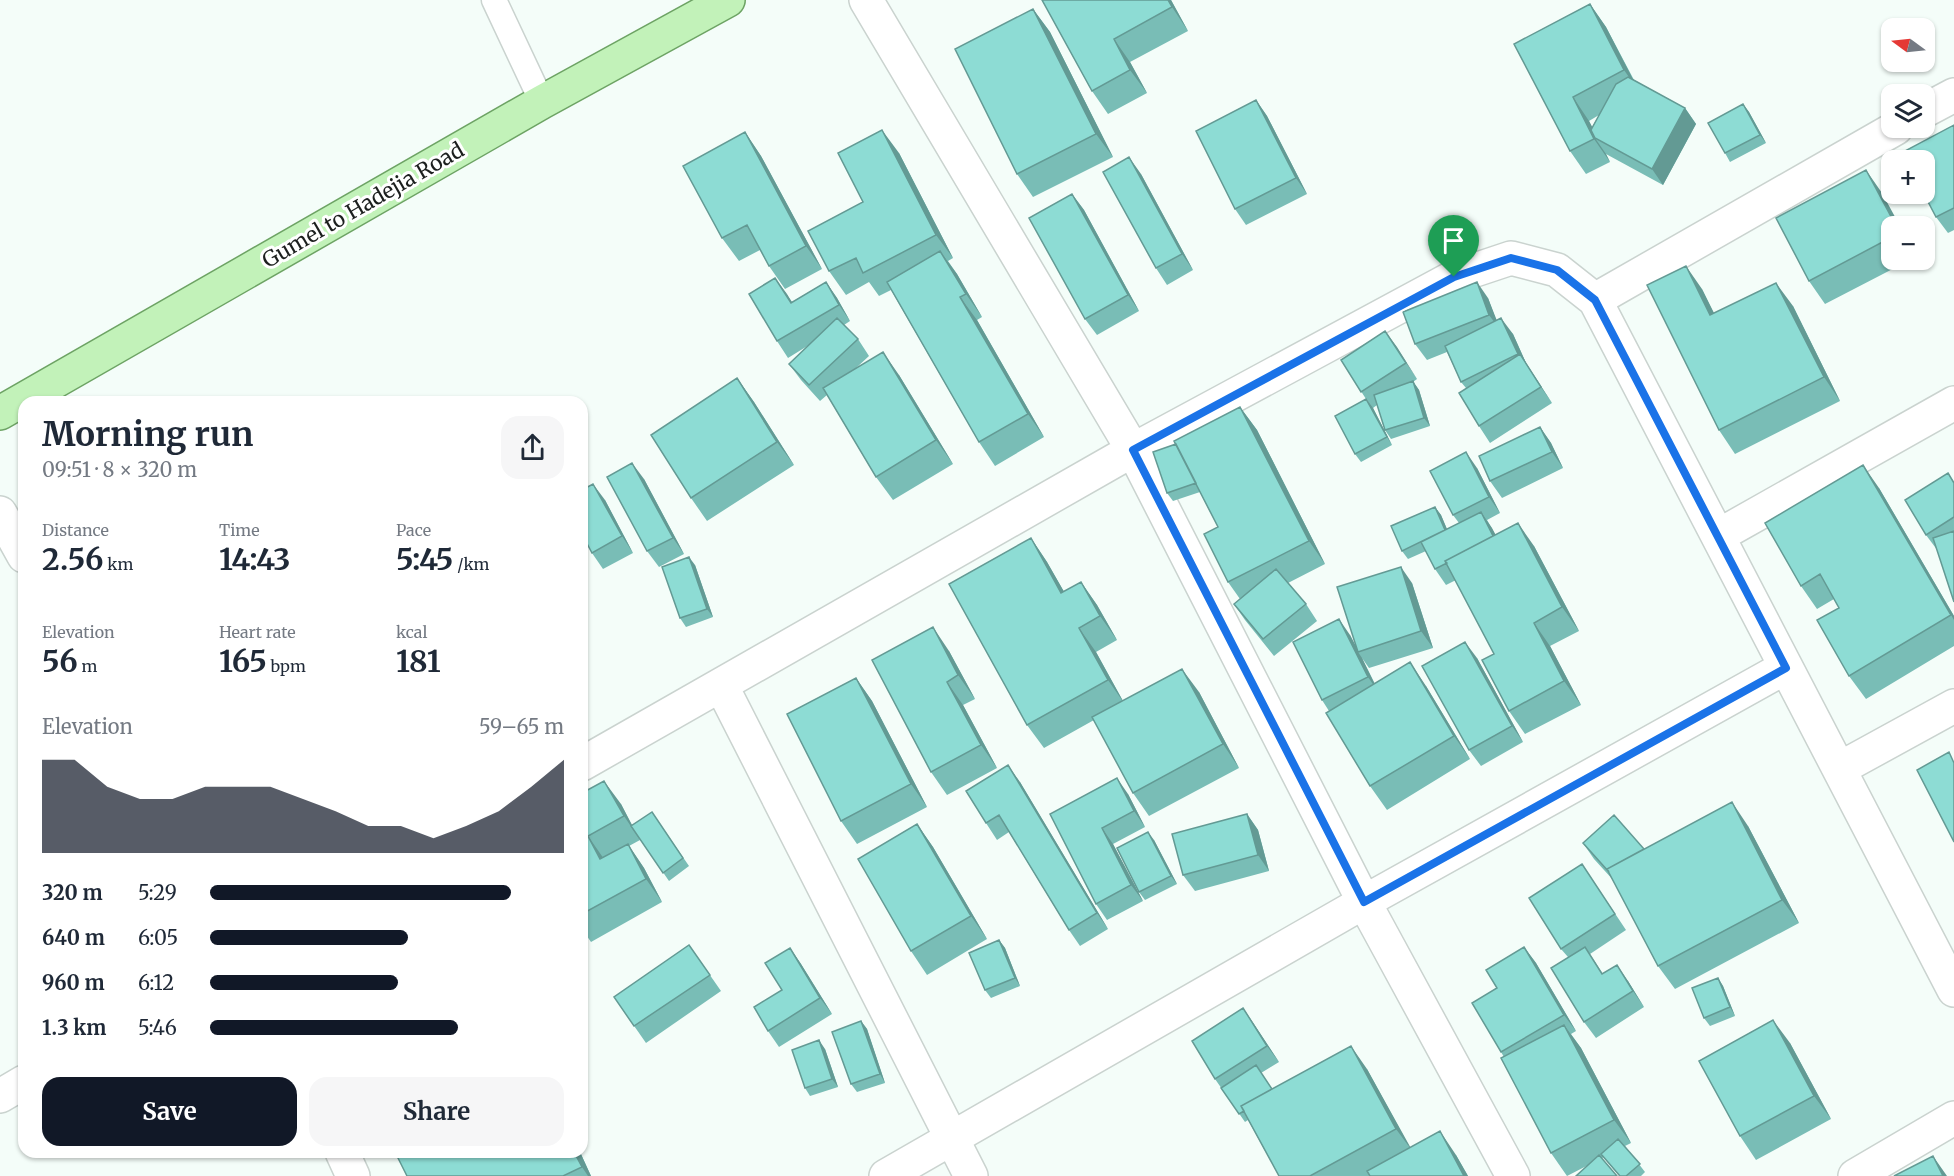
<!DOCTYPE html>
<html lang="en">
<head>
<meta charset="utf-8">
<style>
  :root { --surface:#fff; --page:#f6f6f7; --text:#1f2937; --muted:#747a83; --accent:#111827 }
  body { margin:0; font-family:Merriweather,serif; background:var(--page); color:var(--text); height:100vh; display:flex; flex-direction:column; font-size:22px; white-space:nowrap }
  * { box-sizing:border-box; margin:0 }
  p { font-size:20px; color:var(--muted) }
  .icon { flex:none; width:33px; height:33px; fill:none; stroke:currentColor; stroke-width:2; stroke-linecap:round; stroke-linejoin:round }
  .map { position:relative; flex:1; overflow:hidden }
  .drawer { position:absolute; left:18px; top:396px; width:570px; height:762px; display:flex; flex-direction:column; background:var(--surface); border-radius:18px; box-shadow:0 2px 4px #0004 }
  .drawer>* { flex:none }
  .needle { width:39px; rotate:285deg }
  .buttons { position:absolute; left:1881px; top:18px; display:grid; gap:12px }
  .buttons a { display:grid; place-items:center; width:54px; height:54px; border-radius:12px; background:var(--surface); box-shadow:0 2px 4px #0004; font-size:30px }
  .pin { position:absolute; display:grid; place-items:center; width:51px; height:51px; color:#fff; margin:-62px -26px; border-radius:50% 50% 50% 0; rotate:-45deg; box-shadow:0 0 6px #0007 }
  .pin .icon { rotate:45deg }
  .round { display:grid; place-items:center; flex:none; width:63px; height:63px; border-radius:18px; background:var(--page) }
  .headline { display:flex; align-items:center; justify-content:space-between; height:102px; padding:0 24px }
  h1 { font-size:33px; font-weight:700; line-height:45px }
  .stats { display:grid; grid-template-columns:repeat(3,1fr); gap:9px; height:102px; padding:6px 24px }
  .stats div { display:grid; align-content:center }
  .stats b { font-size:30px; font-weight:700 }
  .stats small { font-size:16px; font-weight:400 }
  .stats p { font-size:16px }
  .chart { height:168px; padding:12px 24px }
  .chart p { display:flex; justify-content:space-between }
  .chart svg { width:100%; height:108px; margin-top:6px; fill:var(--accent); opacity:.7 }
  .cta { display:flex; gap:12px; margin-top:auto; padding:12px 24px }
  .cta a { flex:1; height:69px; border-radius:18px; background:var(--accent); color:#fff; font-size:24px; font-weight:700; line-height:69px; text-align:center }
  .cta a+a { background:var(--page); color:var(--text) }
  ul { padding:0 24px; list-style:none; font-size:20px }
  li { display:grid; grid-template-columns:96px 72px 1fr; align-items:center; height:45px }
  li i { height:15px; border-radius:8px; background:var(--accent) }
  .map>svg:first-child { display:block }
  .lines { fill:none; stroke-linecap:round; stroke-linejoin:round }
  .service-casing { stroke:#cad3cf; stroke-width:27 }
  .minor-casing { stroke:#cad3cf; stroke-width:36 }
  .primary-casing { stroke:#6da364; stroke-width:36 }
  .service { stroke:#fff; stroke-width:24 }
  .minor { stroke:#fff; stroke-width:33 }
  .primary { stroke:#c2f2b9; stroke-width:33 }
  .wall { fill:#79bdb6; fill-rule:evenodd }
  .shaded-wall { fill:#639a94 }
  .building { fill:#8ddcd4; stroke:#639a94; stroke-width:1.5 }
  .route-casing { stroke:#fff; stroke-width:12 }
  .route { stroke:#1a73e8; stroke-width:8 }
  .labels { text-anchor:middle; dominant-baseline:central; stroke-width:6; stroke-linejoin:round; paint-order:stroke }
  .street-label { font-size:21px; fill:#1c1f1e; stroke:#fff }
</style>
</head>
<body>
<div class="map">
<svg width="1954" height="1176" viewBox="0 0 1954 1176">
  <rect width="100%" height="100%" fill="#f4fdf9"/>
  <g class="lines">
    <g class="service-casing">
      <path id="service" d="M494 0 542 102"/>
    </g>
    <g class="minor-casing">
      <path id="minor" d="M866 0 1133 450 1364 902 1513 1176
        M1924 111 1954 95
        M1595 300 1896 128
        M0 513 24 556
        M1718 536 1954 403
        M721 685 971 1176
        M582 764 1133 450 1454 277 1511 258 1557 270 1595 300 1954 990
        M1839 769 1954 706
        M0 1096 24 1082
        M342 1152 353 1176
        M886 1176 1364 902 1786 667
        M1855 1176 1954 1118"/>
    </g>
    <g class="primary-casing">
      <path id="primary" d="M0 413 542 102 728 0"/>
    </g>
    <use href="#service" class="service"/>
    <use href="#minor" class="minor"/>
    <use href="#primary" class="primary"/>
  </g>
  <path class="wall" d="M1042 0H1171L1188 31 1130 62 1147 93 1108 114 1092 91Z
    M1590 4 1606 27 1634 80 1685 108 1696 124 1663 185 1606 154 1610 162 1586 174 1570 151 1514 44ZM1599 115 1592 127 1589 121Z
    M1033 9 1050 32 1113 157 1033 197 1017 174Z
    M1256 100 1267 116 1307 194 1246 225 1235 209Z
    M1743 104 1749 112 1766 143 1730 162 1725 153Z
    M1954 125V230L1948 233 1936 217Z
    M745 132 761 156 822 269 785 289 769 266 760 250 739 261 722 238Z
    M899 153 953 258 948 261 957 274 982 317 977 320 1044 437 995 466 979 442 891 290 879 296 869 282 846 295 829 271 863 202Z
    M1141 174 1193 270 1167 285 1156 268Z
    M1882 193 1892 226V260H1910L1825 304 1809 281Z
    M1072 194 1084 210 1139 311 1097 335 1085 319Z
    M775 278 792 302 826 282 837 298 850 321 844 325 858 339 869 356 855 369 899 375 953 464 893 500 876 477 827 395 820 401 801 380 789 364 809 345 788 358 777 341Z
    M1702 289 1714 314 1793 306 1840 401 1735 454 1719 430Z
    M1488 298 1496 320 1513 334 1526 363 1552 403 1490 443 1479 426 1466 388 1461 382 1447 352 1427 360 1415 344Z
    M1385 331 1417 379 1413 382 1419 390 1430 426 1391 439 1385 430 1377 405 1373 408 1392 445 1361 462 1355 454 1366 399 1341 360Z
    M737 378 754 402 794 465 707 521 691 498Z
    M1240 407 1257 430 1325 564 1288 583 1306 604 1317 621 1274 656 1245 620 1234 604 1240 599 1228 582 1218 527 1200 492 1173 501 1167 493 1176 444Z
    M1540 427 1551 443 1563 468 1502 498 1490 481Z
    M1477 468 1500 513 1487 520 1495 534 1534 546 1579 631 1550 646 1581 705 1525 734 1509 711 1494 654 1456 580 1446 585 1435 569 1426 551 1408 559 1402 551 1435 507 1441 515 1447 529 1459 523 1453 515Z
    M1948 473 1954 482V602L1938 551 1926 535Z
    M644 479 684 554 659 567 647 551Z
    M1879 488 1954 616V646L1866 699 1849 676 1839 608 1834 599 1817 609 1801 586Z
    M605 500 633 553 603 569 592 553Z
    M1031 538 1047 562 1064 592 1081 582 1097 605 1117 640 1096 652 1123 701 1199 692 1239 768 1149 816 1133 793 1094 720 1044 748 1027 725Z
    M695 565 713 617 686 627 680 618Z
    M1412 583 1433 648 1369 668 1362 658 1375 684 1426 686 1470 759 1387 810 1370 786 1329 711 1322 700 1350 635 1355 645Z
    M949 651 975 699 963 705 997 768 947 795 931 772Z
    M1477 658 1523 742 1481 766 1469 750Z
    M856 678 872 701 927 807 857 844 841 821Z
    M1020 782 1108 929 1080 946 1069 930 1009 832 997 840 986 823Z
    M582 793 621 804 632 826 652 812 689 866 669 881 638 836 640 840 629 846 644 868 662 902 591 942 582 929Z
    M1128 794 1145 827 1113 844 1143 901 1107 920 1096 904 1050 814Z
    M1247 814 1258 830 1269 871 1195 891 1183 875Z
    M917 824 933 847 987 939 927 975 911 951Z
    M1748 826 1799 923 1675 989 1658 966 1614 881 1594 859 1583 843 1644 849Z
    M1154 840 1177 884 1145 900 1139 892Z
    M1582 864 1626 930 1590 954 1603 974 1628 981 1644 1007 1596 1038 1584 1022 1568 957 1561 949Z
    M999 940 1005 948 1020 986 991 998 985 990Z
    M689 945 721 991 646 1043 614 997Z
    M1524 947 1536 963 1576 1031 1571 1034 1581 1048 1631 1143 1625 1146 1645 1172 1641 1176H1619L1604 1157 1567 1176 1551 1153 1504 1057 1501 1052 1497 988Z
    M790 948 801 964 832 1014 779 1047 768 1031 782 990Z
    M1718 978 1723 986 1735 1016 1710 1026 1704 1018Z
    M1243 1008 1279 1062 1261 1073 1272 1089 1367 1069 1410 1148 1456 1155 1468 1176H1279L1248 1120 1245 1122 1215 1079Z
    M861 1021 867 1029 885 1083 857 1092 851 1084Z
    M1790 1043 1831 1119 1756 1160 1740 1136Z
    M825 1049 838 1087 810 1096 805 1088Z
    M580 1152 591 1176H407Z"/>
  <path class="shaded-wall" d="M1168 0H1171L1188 31 1172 7Z
    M1590 4 1606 27 1640 93 1624 70Z
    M1033 9 1050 32 1113 157 1096 134Z
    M1114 39 1130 62 1147 93 1130 70Z
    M1573 97 1589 121 1599 140 1595 138 1606 154 1610 162 1594 139Z
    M1256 100 1267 116 1307 194 1296 178Z
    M1743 104 1749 112 1766 143 1760 135Z
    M1685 108 1696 124 1663 185 1652 169Z
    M882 130 899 153 953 258 936 235Z
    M745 132 761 156 822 269 806 246Z
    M1129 157 1141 174 1193 270 1182 254Z
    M1866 170 1882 193 1900 226H1896Z
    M1072 194 1084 210 1139 311 1128 295Z
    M940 251 957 274 982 317 966 294Z
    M1686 266 1702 289 1727 339 1710 315Z
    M775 278 787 294 802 319 791 303Z
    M826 282 837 298 850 321 839 305Z
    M1477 282 1488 298 1501 331 1489 315Z
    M1776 283 1793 306 1840 401 1824 377Z
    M960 297 977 320 1044 437 1028 414Z
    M1501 318 1513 334 1526 363 1552 403 1518 354Z
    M1385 331 1397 347 1417 379 1406 363Z
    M883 352 899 375 953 464 936 440Z
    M737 378 754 402 794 465 777 442Z
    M1413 381 1419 390 1430 426 1424 418Z
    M1367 400 1373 408 1392 445 1387 437Z
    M1240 407 1257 430 1325 564 1309 541Z
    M1540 427 1551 443 1563 468 1552 452Z
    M1466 452 1477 468 1500 513 1489 497Z
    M632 463 644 479 684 554 673 538Z
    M1863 465 1879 488 1954 616V620Z
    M593 484 605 500 633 553 622 536Z
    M1435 507 1441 515 1451 539 1446 531Z
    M1481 512 1492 528 1506 555 1494 539Z
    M1518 523 1534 546 1579 631 1562 607Z
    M1031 538 1047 562 1078 616 1061 593Z
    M689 557 695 565 713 617 707 609Z
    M1401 567 1412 583 1433 648 1421 631Z
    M1081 582 1097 605 1117 640 1100 616Z
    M1339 619 1350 635 1359 652H1358L1362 658 1379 693 1368 677Z
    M1534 623 1550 646 1581 705 1564 681Z
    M933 627 949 651 975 699 958 675Z
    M1079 628 1096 652 1124 703 1108 680Z
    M1465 642 1477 658 1523 742 1512 726Z
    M1410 662 1426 686 1470 759 1454 736Z
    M1182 669 1199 692 1239 768 1223 744Z
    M856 678 872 701 927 807 911 784Z
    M947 682 963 705 997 768 981 745Z
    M1008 765 1020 782 1108 929 1097 913Z
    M1117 778 1128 794 1145 827 1134 811Z
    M604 781 621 804 640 840 624 816Z
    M1732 802 1748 826 1799 923 1782 900Z
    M1247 814 1258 830 1269 871 1258 855Z
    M917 824 933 847 987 939 971 916Z
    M1102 828 1113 844 1143 901 1131 885Z
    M1148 832 1154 840 1177 884 1171 876Z
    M588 836 604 859H600Z
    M628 844 644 868 662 902 646 879Z
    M999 940 1005 948 1020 986 1015 978Z
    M1524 947 1536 963 1576 1031 1564 1015Z
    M790 948 801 964 832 1014 820 998Z
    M1617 965 1628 981 1644 1007 1633 991Z
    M1718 978 1723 986 1735 1016 1730 1007Z
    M1243 1008 1254 1024 1279 1062 1267 1046Z
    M1773 1020 1790 1043 1831 1119 1814 1096Z
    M861 1021 867 1029 885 1083 880 1074Z
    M1564 1025 1581 1048 1631 1143 1614 1120Z
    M819 1040 825 1049 838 1087 832 1079Z
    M1351 1046 1367 1069 1413 1152 1396 1129Z
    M1440 1131 1456 1155 1468 1176H1464Z
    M574 1152H580L591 1176H588L582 1167Z
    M1933 1156 1947 1176H1943Z"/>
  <path class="building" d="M1042 0H1168L1172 7 1114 39 1130 70 1092 91Z
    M1590 4 1624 70 1573 97 1594 139 1570 151 1514 44Z
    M1033 9 1096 134 1017 174 955 49Z
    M1628 77 1685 108 1652 169 1595 138 1591 130 1616 84Z
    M1256 100 1296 178 1235 209 1196 131Z
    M1743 104 1760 135 1725 153 1708 123Z
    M1954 125V208L1936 217 1924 194V160H1907L1903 152Z
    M882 130 936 235 863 273 856 258 829 271 808 231 863 202 838 153Z
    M745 132 806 246 769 266 747 225 722 238 683 166Z
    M1129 157 1182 254 1156 268 1103 172Z
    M1866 170 1896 226H1892V237L1809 281 1776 218Z
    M1072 194 1128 295 1085 319 1029 218Z
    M940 251 966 294 960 297 1028 414 979 442 887 282Z
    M1686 266 1710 315 1776 283 1824 377 1719 430 1647 285Z
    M775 278 791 303 826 282 839 305 777 341 749 294Z
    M1477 282 1489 315 1415 344 1403 312Z
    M837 318 858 339 809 385 789 364Z
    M1501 318 1518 354 1461 382 1445 346Z
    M1385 331 1406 363 1361 392 1341 360Z
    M883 352 936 440 876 477 823 388Z
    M1520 354 1541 387 1479 426 1459 393Z
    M737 378 777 442 691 498 651 435Z
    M1413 381 1424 418 1385 430 1374 395Z
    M1366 399 1387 437 1355 454 1335 416Z
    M1240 407 1309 541 1228 582 1204 534 1218 527 1174 441Z
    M1540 427 1552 452 1490 481 1479 456Z
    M1176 444 1196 483 1167 493 1153 452Z
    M1466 452 1489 497 1453 515 1430 471Z
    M632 463 673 538 647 551 607 477Z
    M1863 465 1951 615 1849 676 1817 620 1839 608 1820 574 1801 586 1765 523Z
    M1948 473 1954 483V517L1926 535 1905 500Z
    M593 484 622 536 592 553 582 534V490Z
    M1435 507 1445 530 1402 551 1391 526Z
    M1481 512 1493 536 1445 561 1447 563 1435 569 1421 542Z
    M1518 523 1562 607 1534 623 1564 681 1509 711 1482 660 1494 654 1445 561Z
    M1954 531V602L1933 538Z
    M1031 538 1061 593 1081 582 1100 616 1079 628 1108 680 1027 725 949 584Z
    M689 557 707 609 680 618 662 567Z
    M1401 567 1421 631 1358 652 1337 587Z
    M1276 569 1306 604 1263 639 1234 604Z
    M1339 619 1368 677 1322 700 1293 642Z
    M933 627 958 675 947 682 981 745 931 772 872 660Z
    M1465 642 1512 726 1469 750 1422 666Z
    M1410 662 1454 736 1370 786 1326 713Z
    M1182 669 1223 744 1133 793 1092 717Z
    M856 678 911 784 841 821 787 714Z
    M1949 752 1954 763V842L1917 770Z
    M1008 765 1097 913 1069 930 999 815 986 823 966 791Z
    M1117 778 1134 811 1102 828 1131 885 1096 904 1050 814Z
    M604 781 624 816 588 836 600 859 628 844 646 879 582 914V793Z
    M1732 802 1782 900 1658 966 1607 869Z
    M652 812 683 858 663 873 631 826Z
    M1247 814 1258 855 1183 875 1172 834Z
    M1614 815 1644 849 1607 869 1609 872 1583 843Z
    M917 824 971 916 911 951 858 859Z
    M1148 832 1171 876 1139 892 1117 848Z
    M1582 864 1615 914 1561 949 1529 898Z
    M999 940 1015 978 985 990 969 953Z
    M689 945 710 975 634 1026 614 997Z
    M1524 947 1564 1015 1501 1052 1472 1003 1497 988 1486 970Z
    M1585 947 1602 974 1617 965 1633 991 1584 1022 1551 968Z
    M790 948 820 998 768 1031 754 1007 782 990 765 963Z
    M1718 978 1730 1007 1704 1018 1692 988Z
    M1243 1008 1267 1046 1215 1079 1192 1041Z
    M1773 1020 1814 1096 1740 1136 1699 1061Z
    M861 1021 880 1074 851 1084 832 1032Z
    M1564 1025 1614 1120 1551 1153 1501 1058Z
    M819 1040 832 1079 805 1088 792 1050Z
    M1351 1046 1396 1129 1310 1176H1279L1241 1106Z
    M1256 1065 1272 1089 1241 1106 1244 1111 1239 1114 1221 1088Z
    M1440 1131 1464 1176H1370L1367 1171Z
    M1618 1139 1640 1164 1626 1176H1620L1601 1154Z
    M395 1152H574L582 1167 563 1176H407Z
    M1599 1155 1617 1176H1576Z
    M1933 1156 1943 1176H1894Z"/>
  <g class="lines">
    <g class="route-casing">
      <path id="route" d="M1511 258 1557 270 1595 300 1786 668 1364 902 1133 450 1454 277Z"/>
    </g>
    <use href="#route" class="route"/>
  </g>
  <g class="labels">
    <g class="street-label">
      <text transform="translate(363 205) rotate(-30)">Gumel to Hadejia Road</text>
    </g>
  </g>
</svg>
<div class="buttons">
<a><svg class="needle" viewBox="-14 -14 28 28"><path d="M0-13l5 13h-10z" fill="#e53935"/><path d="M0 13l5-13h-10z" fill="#747a83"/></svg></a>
<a><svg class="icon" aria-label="layers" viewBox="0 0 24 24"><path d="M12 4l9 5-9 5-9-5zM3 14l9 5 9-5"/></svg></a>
<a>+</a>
<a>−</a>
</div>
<div class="pin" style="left:1454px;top:277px;background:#1e9e55"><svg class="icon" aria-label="arrive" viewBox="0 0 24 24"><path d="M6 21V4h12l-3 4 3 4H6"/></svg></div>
<section class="drawer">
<div class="headline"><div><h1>Morning run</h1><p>09:51 · 8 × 320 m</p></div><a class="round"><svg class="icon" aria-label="share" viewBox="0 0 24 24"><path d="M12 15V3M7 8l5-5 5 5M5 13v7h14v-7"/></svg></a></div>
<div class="stats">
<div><p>Distance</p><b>2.56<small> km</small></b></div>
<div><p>Time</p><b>14:43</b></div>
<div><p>Pace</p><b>5:45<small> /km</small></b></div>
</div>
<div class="stats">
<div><p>Elevation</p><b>56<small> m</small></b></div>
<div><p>Heart rate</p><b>165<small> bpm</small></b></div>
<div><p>kcal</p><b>181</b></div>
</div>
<div class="chart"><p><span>Elevation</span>59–65 m</p>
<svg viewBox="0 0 160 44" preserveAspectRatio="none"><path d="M0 44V6L10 6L20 17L30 22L40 22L50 17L60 17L70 17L80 22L90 27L100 33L110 33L120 38L130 33L140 27L150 17L160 6V44z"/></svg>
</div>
<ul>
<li><b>320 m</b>5:29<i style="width:85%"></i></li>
<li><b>640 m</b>6:05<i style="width:56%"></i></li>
<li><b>960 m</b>6:12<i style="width:53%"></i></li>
<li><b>1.3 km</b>5:46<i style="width:70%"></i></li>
</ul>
<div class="cta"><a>Save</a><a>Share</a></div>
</section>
</div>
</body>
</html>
